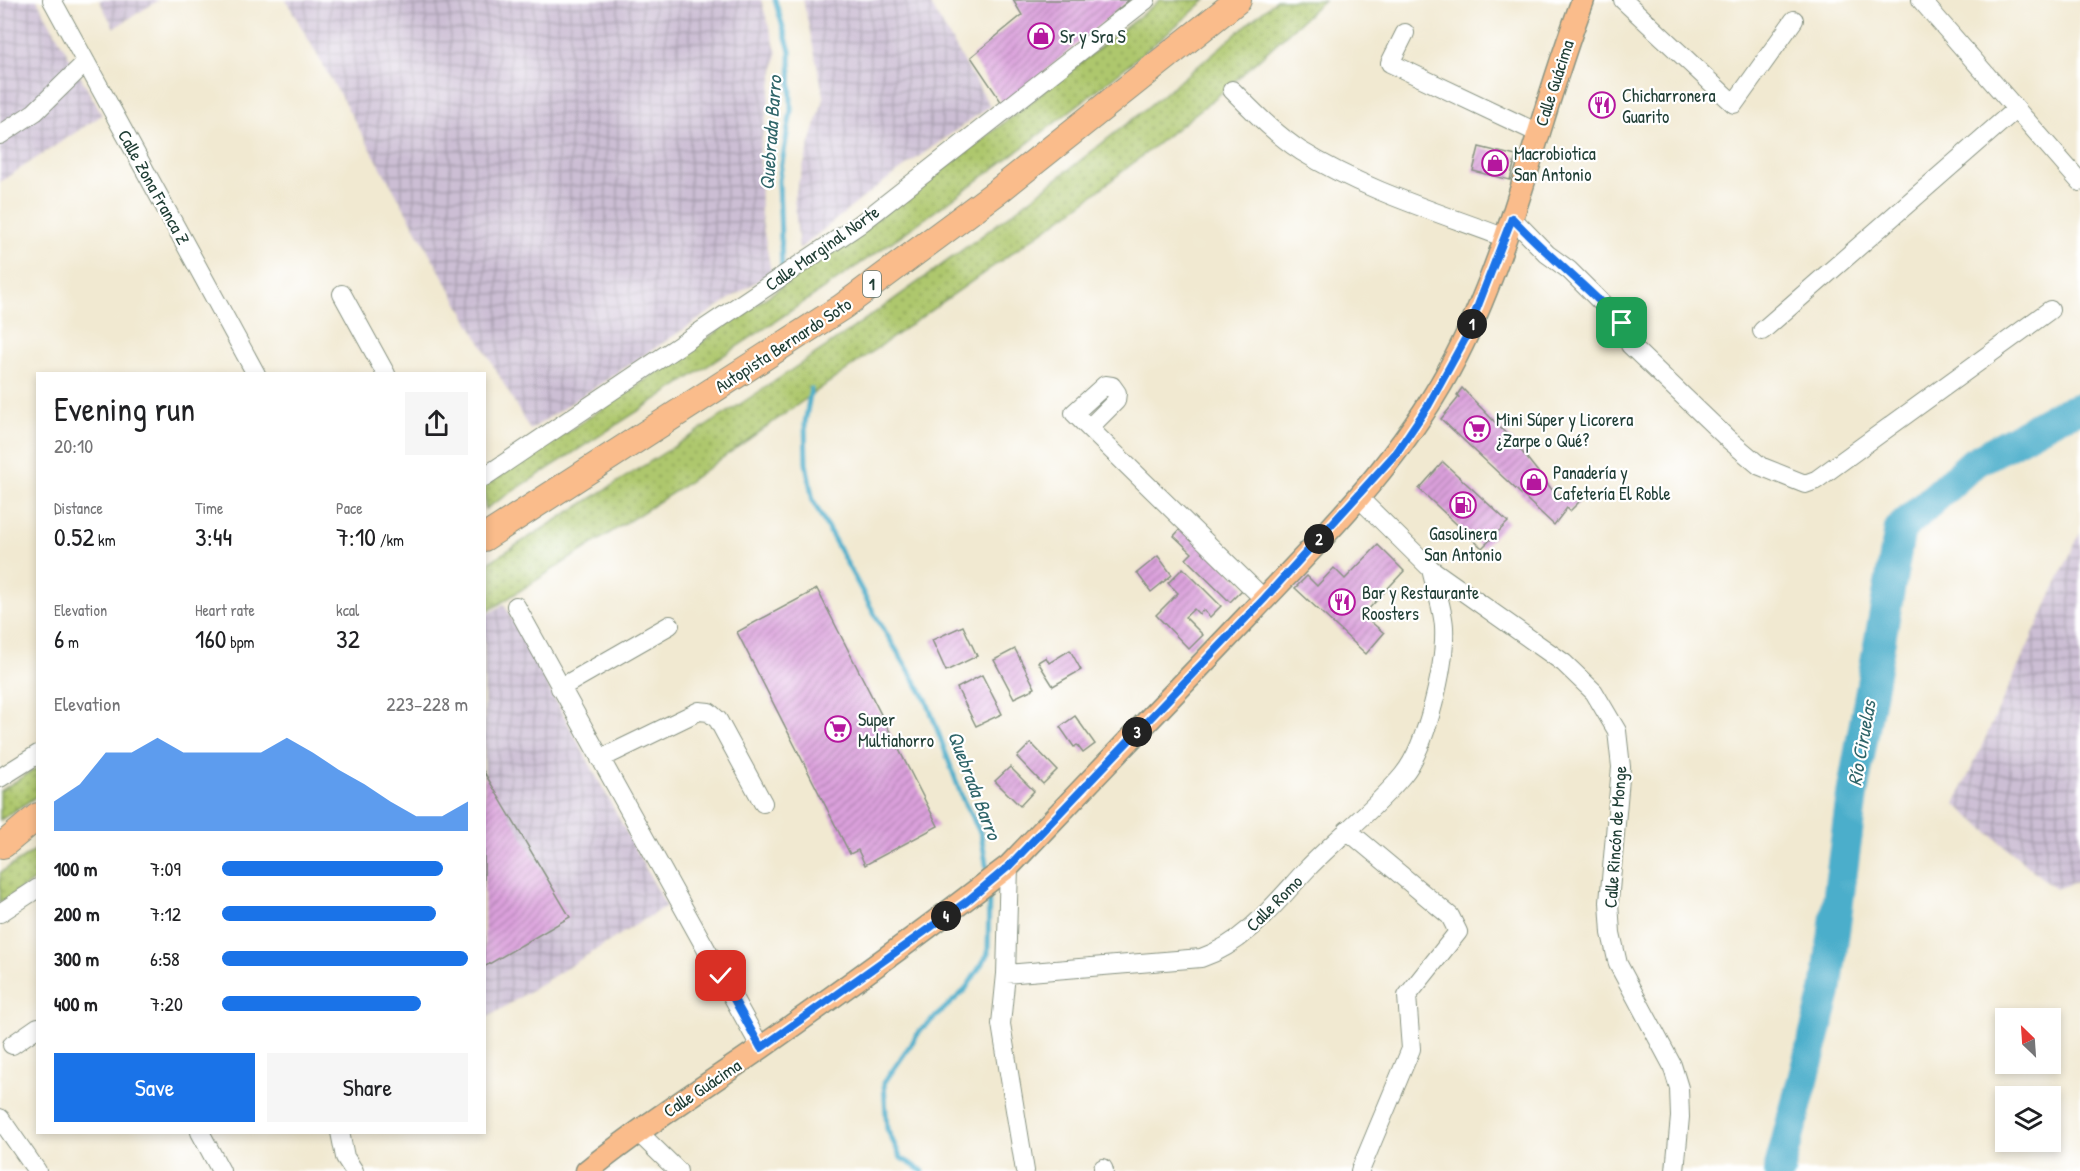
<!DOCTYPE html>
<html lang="en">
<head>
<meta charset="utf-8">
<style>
  :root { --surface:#fff; --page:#f6f6f6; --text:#202124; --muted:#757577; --accent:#1a73e8 }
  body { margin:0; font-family:"Patrick Hand",sans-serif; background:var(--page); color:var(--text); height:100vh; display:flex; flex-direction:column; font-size:22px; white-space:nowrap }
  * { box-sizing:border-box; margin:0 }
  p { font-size:20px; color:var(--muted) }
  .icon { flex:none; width:33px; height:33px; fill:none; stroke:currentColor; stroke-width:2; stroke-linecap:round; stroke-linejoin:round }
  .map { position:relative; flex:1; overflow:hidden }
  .drawer { position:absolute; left:36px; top:372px; width:450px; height:762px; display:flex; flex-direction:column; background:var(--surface); border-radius:0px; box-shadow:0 3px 9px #0003 }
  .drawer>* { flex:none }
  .needle { width:39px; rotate:335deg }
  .fabs { position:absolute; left:1995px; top:1008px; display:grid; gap:12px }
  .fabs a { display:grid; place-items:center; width:66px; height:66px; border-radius:0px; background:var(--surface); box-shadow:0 3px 9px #0003; font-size:30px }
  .pin { position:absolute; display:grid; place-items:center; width:51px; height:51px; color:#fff; margin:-26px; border-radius:12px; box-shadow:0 3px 9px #0006 }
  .km { position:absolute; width:30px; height:30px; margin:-15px; border-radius:50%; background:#222; color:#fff; font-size:16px; line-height:30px; text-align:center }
  .round { display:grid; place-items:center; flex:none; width:63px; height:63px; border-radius:0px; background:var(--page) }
  .overview { display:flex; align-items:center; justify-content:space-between; height:102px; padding:0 18px }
  h1 { font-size:33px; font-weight:600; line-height:45px }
  .stats { display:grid; grid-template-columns:repeat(3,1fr); gap:9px; height:102px; padding:6px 18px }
  .stats div { display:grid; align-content:center }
  .stats b { font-size:26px; font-weight:600 }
  .stats small { font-size:16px; font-weight:400 }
  .stats p { font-size:16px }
  .chart { height:168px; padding:12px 18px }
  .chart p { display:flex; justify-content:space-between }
  .chart svg { width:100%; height:108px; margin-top:6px; fill:var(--accent); opacity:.7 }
  .primary-button { display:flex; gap:12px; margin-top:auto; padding:12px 18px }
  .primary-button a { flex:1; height:69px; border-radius:0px; background:var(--accent); color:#fff; font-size:24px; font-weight:600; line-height:69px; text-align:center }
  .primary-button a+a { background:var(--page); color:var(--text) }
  ul { padding:0 18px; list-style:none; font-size:20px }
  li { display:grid; grid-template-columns:96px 72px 1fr; align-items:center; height:45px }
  li i { height:15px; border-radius:8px; background:var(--accent) }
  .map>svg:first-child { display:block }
  .industrial { fill:url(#industrial-grid) }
  .grass { fill:url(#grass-dots); stroke:#668250; stroke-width:1.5 }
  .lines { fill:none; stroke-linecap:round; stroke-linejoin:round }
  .stream { stroke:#4caecb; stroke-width:5 }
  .river { stroke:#4caecb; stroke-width:32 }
  .building { fill:url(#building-hatch) }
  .minor-casing { stroke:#889382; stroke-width:20 }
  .major-casing { stroke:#889382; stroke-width:25 }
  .highway-casing { stroke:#889382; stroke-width:28 }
  .minor { stroke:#fff; stroke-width:18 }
  .major { stroke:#fabc8b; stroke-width:22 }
  .highway { stroke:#fabc8b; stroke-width:26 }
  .route-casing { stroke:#fff; stroke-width:12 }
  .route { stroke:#1a73e8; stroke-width:8 }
  .labels { text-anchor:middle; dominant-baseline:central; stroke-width:4.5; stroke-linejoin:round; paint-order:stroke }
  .shield { fill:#fff; stroke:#627771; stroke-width:1.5 }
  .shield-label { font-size:16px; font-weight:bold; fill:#1f3d34 }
  .poi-label { font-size:18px; fill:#1f3d34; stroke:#fff; text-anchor:start }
  .street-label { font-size:18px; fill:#1f3d34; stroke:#fff }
  .water-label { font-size:20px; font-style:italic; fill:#2f6569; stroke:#fff }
</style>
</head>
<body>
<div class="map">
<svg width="2080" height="1171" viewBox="0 0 2080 1171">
  <defs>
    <pattern id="industrial-grid" width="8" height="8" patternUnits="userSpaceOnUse" patternTransform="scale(1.5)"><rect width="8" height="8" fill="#ccbed4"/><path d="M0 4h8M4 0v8" fill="none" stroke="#a59cad"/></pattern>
    <pattern id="grass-dots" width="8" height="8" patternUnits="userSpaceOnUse" patternTransform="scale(1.5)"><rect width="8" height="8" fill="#aec76d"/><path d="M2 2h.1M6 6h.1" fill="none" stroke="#8da35a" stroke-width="1.8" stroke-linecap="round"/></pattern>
    <pattern id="building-hatch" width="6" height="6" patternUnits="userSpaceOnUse" patternTransform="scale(1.5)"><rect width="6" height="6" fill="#dba0dc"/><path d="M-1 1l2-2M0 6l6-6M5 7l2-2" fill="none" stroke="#b184b3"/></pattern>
  </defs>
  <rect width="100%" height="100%" fill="#fff"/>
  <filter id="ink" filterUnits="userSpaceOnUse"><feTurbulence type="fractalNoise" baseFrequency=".0167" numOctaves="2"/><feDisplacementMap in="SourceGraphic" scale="12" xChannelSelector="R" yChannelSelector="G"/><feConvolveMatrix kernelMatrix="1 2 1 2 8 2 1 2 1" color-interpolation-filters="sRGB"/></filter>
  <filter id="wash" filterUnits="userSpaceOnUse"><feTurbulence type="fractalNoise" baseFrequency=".008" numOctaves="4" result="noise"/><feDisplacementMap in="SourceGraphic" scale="24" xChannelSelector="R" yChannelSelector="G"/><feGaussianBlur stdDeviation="1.35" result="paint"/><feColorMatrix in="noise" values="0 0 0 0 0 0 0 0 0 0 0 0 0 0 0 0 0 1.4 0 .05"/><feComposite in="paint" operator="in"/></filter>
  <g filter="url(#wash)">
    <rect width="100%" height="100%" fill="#f1e9d1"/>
    <path class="industrial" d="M0 0H37L102 115 0 182Z
      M99 0H159L114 28Z
      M286 0H761L777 53 760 150 761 215 771 272 530 430Z
      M803 0H928L990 106 878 186 799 249 794 197 824 97Z
      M2080 533V881L2055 889 1955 804Z
      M504 604 666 906 485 1019 484 616Z"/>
    <path class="grass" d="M1160 0H1206C983 193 732 351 485 509V486C610 404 736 321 857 233 960 159 1060 79 1160 0Z
      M1276 0H1324L1225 90 1084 202 677 490 485 613V565C582 503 682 444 778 379 951 264 1118 136 1276 0Z
      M37 768V796L0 820V791Z
      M37 849V878L0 903V873Z"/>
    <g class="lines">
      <path class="stream" d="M775 0 790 51 791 111 779 180 782 270
        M811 389 805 423 806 463 813 501 875 615 926 699 963 800 981 834 988 875
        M923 1171 901 1158 887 1129 884 1083 920 1031 965 990 988 954 989 890"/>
      <path class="river" d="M1779 1171 1826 992 1852 795 1900 529 1973 463 2058 416 2080 408"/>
    </g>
    <g id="blocks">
      <path class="building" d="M1013 0H1129L1004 106 971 57 1022 15Z
        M1479 147 1516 156 1510 180 1473 171Z
        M1462 388 1515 443 1557 496 1570 492 1580 501 1570 511 1567 508 1554 525 1441 419 1459 397 1457 395Z
        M1443 462 1508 522 1482 548 1419 489Z
        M1183 526 1245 587 1230 602 1186 559 1192 553 1174 536Z
        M1378 545 1404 571 1363 615 1384 633 1366 654 1295 588 1307 576 1317 586 1334 568 1345 579Z
        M1158 556 1172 575 1151 592 1137 573Z
        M1183 568 1221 606 1210 617 1203 610 1199 614 1194 609 1185 617 1203 635 1189 649 1156 615 1178 593 1168 583Z
        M817 589 938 826 865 865 858 850 850 854 737 632Z
        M963 626 977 656 946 671 932 640Z
        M1015 649 1035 688 1014 698 994 660Z
        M1070 650 1081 670 1053 686 1038 662 1046 657 1049 663Z
        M982 675 1002 714 976 726 957 688Z
        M1075 716 1095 744 1083 753 1077 745 1074 747 1060 727Z
        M1031 743 1057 770 1043 784 1017 757Z
        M1010 767 1034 791 1020 806 995 781Z
        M484 772 570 917 484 967Z"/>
    </g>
  </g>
  <g filter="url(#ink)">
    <use href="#blocks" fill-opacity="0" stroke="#889382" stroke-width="1.5"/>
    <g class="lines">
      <g class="minor-casing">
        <path id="minor" d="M52 0 256 374
          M1623 0 1734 104 1794 20
          M1921 0 2080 182
          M1405 33 1390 63 1538 133
          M1232 90C1254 112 1275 134 1301 151 1364 190 1437 212 1506 238
          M0 135 35 112 86 62
          M1512 218 1547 254 1569 270 1622 323 1630 345 1728 439 1760 466 1805 484 1816 480 2050 310
          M342 294 386 374
          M1762 331 2016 109
          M1089 428 1116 401 1117 393 1112 386 1105 385 1074 413 1089 428 1264 599
          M484 477 860 224 1146 0
          M1358 497 1431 569 1564 663 1594 692 1617 731 1621 767 1609 902 1611 933 1618 964 1672 1065 1679 1088 1680 1117 1675 1171
          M516 606 761 1048
          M560 688 670 625
          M600 759 699 711 709 712 718 720 763 803
          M0 778 38 754
          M1347 830 1450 916 1458 932 1407 996 1411 1049 1360 1171
          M1009 866 1006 974 1201 958C1246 943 1277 901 1308 868 1339 836 1375 809 1403 775 1427 746 1446 664 1444 627 1443 608 1435 588 1431 569
          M0 913 38 888
          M1006 974 1001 1024 1025 1171
          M12 1045 38 1027
          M0 1118 37 1171
          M637 1131 678 1171
          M200 1132 221 1171
          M340 1132 345 1157 354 1171
          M1103 1168 1104 1171"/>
      </g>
      <g class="major-casing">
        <path id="major" d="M587 1171C643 1126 703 1088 762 1047 846 988 928 928 1009 866 1089 783 1168 699 1248 616 1321 539 1398 464 1449 370 1512 254 1536 122 1583 0"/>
      </g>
      <g class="highway-casing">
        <path id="highway" d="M484 538 842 307 997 192 1238 0
          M3 845 38 816"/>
      </g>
      <use href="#minor" class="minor"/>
      <use href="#major" class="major"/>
      <use href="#highway" class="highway"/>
    </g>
  </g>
  <g class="lines" filter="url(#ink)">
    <g class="route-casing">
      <path id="route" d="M721 976 761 1048 966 902 1009 866 1264 599 1397 452 1428 406 1465 339 1512 218C1547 255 1586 286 1622 323"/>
    </g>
    <use href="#route" class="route"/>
  </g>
  <defs>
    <g id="shop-ring" transform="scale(1.35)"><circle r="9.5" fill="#fff" stroke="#b5179e" stroke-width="1.5"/><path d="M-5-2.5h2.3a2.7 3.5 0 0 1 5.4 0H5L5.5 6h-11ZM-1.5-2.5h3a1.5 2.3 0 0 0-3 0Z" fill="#b5179e"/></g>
    <g id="restaurant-ring" transform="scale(1.35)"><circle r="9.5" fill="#fff" stroke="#b5179e" stroke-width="1.5"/><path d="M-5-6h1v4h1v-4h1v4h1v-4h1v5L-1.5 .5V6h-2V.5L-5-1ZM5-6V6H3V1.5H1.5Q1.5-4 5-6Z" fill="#b5179e"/></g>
    <g id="supermarket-ring" transform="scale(1.35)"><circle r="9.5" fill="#fff" stroke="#b5179e" stroke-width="1.5"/><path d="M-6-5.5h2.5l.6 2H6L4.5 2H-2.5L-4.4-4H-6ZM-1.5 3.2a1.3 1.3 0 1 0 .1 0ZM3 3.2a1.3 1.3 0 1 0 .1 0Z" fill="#b5179e"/></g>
    <g id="fuel-ring" transform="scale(1.35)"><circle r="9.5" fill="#fff" stroke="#b5179e" stroke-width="1.5"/><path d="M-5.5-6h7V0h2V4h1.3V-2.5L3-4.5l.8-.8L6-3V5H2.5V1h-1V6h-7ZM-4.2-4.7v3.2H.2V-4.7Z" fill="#b5179e"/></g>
  </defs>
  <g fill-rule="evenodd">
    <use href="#shop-ring" x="1041" y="36"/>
    <use href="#restaurant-ring" x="1602" y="105"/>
    <use href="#shop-ring" x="1495" y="163"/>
    <use href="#supermarket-ring" x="1477" y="429"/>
    <use href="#shop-ring" x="1534" y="482"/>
    <use href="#fuel-ring" x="1463" y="505"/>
    <use href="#restaurant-ring" x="1342" y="602"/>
    <use href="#supermarket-ring" x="838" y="729"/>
  </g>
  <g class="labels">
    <rect class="shield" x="863" y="271" width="18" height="26" rx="4.5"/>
    <g class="shield-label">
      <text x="872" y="284">1</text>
    </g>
    <g class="poi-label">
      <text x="1060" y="36">Sr y Sra S</text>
      <text x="1622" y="95">Chicharronera<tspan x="1622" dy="21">Guarito</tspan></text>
      <text x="1514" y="153">Macrobiotica<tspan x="1514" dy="21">San Antonio</tspan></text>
      <text x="1496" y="419">Mini Súper y Licorera<tspan x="1496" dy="21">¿Zarpe o Qué?</tspan></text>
      <text x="1553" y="472">Panadería y<tspan x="1553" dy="21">Cafetería El Roble</tspan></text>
      <text x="1463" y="533" text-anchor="middle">Gasolinera<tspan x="1463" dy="21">San Antonio</tspan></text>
      <text x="1362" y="592">Bar y Restaurante<tspan x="1362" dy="21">Roosters</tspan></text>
      <text x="858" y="719">Super<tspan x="858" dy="21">Multiahorro</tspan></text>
    </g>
    <g class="street-label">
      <text transform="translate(1554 83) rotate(-72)">Calle Guácima</text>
      <text transform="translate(154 187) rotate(61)">Calle Zona Franca Z</text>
      <text transform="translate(822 248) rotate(-35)">Calle Marginal Norte</text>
      <text transform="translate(783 345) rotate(-33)">Autopista Bernardo Soto</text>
      <text transform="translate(1615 837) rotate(-86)">Calle Rincón de Monge</text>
      <text transform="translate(1274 903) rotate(-45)">Calle Romo</text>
      <text transform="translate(702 1088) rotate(-34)">Calle Guácima</text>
    </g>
    <g class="water-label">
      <text transform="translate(770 133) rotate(-86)">Quebrada Barro</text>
      <text transform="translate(1861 743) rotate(-80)">Río Ciruelas</text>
      <text transform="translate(975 785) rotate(69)">Quebrada Barro</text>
    </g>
  </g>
</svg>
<div class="fabs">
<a><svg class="needle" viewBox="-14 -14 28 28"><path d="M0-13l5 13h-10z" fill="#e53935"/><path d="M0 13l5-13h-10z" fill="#757577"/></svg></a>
<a><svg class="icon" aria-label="layers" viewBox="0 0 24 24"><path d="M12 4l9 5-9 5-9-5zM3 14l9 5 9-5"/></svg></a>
</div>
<div class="pin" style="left:1622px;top:323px;background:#1e9e55"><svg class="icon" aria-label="arrive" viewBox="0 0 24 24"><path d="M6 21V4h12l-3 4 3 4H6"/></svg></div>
<div class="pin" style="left:721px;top:976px;background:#d93025"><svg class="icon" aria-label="check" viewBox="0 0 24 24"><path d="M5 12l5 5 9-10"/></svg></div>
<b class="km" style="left:1472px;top:324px">1</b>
<b class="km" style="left:1319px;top:539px">2</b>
<b class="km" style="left:1137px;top:732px">3</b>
<b class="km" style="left:946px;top:916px">4</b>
<section class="drawer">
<div class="overview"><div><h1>Evening run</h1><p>20:10</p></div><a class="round"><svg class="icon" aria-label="share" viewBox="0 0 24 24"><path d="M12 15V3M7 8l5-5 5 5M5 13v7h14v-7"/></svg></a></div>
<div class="stats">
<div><p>Distance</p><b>0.52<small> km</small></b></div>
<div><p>Time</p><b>3:44</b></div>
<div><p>Pace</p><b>7:10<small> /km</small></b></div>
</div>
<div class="stats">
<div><p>Elevation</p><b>6<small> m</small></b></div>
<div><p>Heart rate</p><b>160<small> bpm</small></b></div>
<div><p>kcal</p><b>32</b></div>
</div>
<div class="chart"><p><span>Elevation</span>223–228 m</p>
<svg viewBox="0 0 160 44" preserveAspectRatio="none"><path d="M0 44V32L10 25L20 12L30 12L40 6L50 12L60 12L70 12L80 12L90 6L100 12L110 19L120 25L130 32L140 38L150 38L160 32V44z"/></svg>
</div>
<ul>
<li><b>100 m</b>7:09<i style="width:90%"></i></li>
<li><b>200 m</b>7:12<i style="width:87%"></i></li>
<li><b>300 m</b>6:58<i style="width:100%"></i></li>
<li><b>400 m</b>7:20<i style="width:81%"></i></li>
</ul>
<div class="primary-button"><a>Save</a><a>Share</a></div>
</section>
</div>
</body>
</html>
